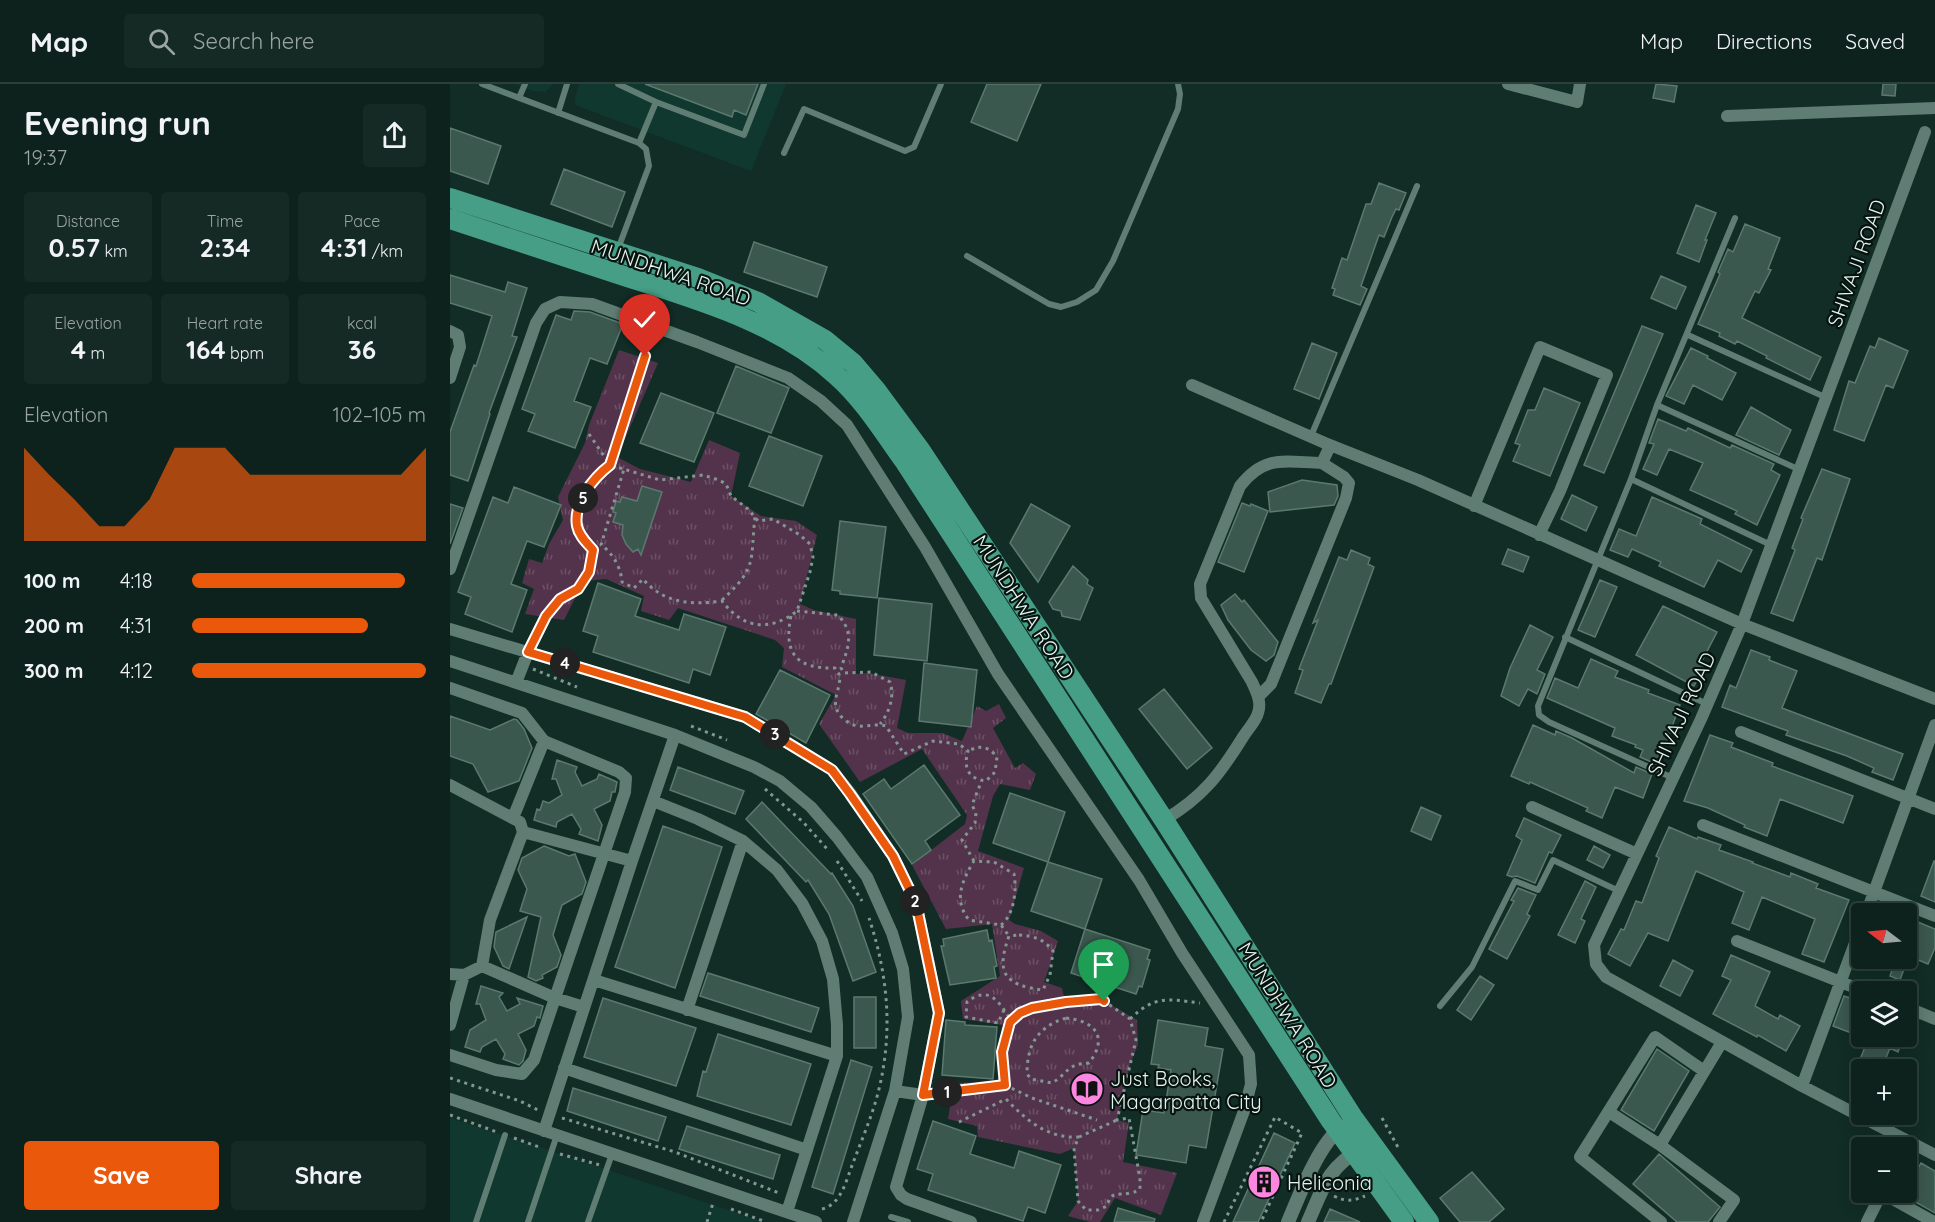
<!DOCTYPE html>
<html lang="en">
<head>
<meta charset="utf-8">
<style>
  :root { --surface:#0d221c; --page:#162a25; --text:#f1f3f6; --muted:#9aa4a3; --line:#2d3f3b; --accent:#ea580c }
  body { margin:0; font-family:Quicksand,sans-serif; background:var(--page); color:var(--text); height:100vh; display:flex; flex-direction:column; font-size:22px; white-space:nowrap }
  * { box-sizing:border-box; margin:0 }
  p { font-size:20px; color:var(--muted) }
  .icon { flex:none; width:33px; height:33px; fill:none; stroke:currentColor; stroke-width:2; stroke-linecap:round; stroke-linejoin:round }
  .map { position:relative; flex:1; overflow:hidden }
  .drawer { display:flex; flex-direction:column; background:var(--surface); width:450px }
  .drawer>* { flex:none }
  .needle { width:39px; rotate:286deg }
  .buttons { position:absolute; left:1401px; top:819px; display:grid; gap:12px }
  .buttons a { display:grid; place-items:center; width:66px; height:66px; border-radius:6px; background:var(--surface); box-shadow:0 3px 15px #0003,0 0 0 2px var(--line); font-size:30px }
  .pin { position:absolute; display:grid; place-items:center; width:51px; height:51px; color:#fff; margin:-62px -26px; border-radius:50% 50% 50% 0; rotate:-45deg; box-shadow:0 0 6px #0007 }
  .pin .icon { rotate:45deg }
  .km { position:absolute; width:30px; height:30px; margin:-15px; border-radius:50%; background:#222; color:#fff; font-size:16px; line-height:30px; text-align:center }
  .round { display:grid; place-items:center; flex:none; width:63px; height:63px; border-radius:6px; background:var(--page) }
  .head { display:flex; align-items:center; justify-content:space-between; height:102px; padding:0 24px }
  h1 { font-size:33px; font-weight:700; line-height:45px }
  .figures { display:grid; grid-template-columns:repeat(3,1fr); gap:9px; height:102px; padding:6px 24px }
  .figures div { display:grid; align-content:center; border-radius:6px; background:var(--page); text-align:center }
  .figures b { font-size:26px; font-weight:700 }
  .figures small { font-size:16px; font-weight:400 }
  .figures p { font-size:16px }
  .chart { height:168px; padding:12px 24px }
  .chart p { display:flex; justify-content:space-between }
  .chart svg { width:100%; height:108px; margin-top:6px; fill:var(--accent); opacity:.7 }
  .primary-button { display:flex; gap:12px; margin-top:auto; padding:12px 24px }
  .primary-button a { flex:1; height:69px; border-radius:6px; background:var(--accent); color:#fff; font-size:24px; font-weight:700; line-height:69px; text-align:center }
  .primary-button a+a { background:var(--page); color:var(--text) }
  ul { padding:0 24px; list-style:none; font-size:20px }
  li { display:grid; grid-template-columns:96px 72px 1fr; align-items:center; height:45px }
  li i { height:15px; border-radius:8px; background:var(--accent) }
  header { display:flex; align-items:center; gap:36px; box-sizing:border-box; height:84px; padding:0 30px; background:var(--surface); border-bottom:2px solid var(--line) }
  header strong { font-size:28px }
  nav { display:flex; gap:33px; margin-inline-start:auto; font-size:21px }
  .search { width:420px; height:54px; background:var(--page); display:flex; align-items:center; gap:15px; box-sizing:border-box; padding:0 21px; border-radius:6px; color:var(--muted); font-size:22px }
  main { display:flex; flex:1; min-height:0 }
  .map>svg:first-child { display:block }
  .built { fill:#10382e }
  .park { fill:url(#park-tufts) }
  .building { fill:#3b584e; stroke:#5b796f; stroke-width:1.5 }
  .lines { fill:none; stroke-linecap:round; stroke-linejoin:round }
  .path { stroke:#829791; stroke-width:3; stroke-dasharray:3 4.5; stroke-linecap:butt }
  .service { stroke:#5f7d73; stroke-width:6 }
  .minor { stroke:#5f7d73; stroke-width:12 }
  .tertiary { stroke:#5f7d73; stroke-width:14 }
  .trunk { stroke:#469e86; stroke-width:20 }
  .route-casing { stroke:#fff; stroke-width:12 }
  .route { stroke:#ea580c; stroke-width:8 }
  .labels { text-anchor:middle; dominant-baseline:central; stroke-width:4.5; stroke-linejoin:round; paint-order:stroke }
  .street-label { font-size:20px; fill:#e3f3ed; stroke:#07130f }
  .poi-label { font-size:20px; fill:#e3f3ed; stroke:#07130f; text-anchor:start }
</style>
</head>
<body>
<header>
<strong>Map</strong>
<div class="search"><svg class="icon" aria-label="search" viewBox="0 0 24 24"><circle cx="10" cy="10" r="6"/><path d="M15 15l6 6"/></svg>Search here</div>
<nav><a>Map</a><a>Directions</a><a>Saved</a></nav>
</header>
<main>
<section class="drawer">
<div class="head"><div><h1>Evening run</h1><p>19:37</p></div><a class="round"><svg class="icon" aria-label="share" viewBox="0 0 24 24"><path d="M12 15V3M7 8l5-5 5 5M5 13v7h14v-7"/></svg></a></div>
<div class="figures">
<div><p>Distance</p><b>0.57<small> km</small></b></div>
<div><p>Time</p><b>2:34</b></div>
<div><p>Pace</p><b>4:31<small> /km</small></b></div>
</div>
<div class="figures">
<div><p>Elevation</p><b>4<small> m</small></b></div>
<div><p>Heart rate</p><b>164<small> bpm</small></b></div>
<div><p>kcal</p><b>36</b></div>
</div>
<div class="chart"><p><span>Elevation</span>102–105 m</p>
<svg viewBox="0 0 160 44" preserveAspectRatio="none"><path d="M0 44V6L10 17L20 27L30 38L40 38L50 27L60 6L70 6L80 6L90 17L100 17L110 17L120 17L130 17L140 17L150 17L160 6V44z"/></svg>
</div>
<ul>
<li><b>100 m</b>4:18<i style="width:91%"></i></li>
<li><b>200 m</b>4:31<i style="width:75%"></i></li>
<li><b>300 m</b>4:12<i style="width:100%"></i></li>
</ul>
<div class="primary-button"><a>Save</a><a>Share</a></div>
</section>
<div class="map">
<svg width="1485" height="1138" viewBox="0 0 1485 1138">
  <defs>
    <pattern id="park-tufts" width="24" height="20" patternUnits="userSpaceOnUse" patternTransform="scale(1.5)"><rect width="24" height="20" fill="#53334b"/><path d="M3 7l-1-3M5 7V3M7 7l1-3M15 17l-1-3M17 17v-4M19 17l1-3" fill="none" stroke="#6c5165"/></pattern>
  </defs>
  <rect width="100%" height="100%" fill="#112d25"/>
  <path class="built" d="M66 0H104L95 8 82 7Z
    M129 0H336L301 87 125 21V14Z
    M0 1034 65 1055 314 1138H0Z"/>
  <path class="park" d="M169 266 208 279 167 373 190 385 241 398 259 356 290 369 281 412 311 432 346 437 367 451 350 520 364 526 406 535V590L418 589 456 596 447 644 458 649H492L512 657 527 622 536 627 549 620 556 634 543 644 565 684 573 679 586 690 580 706 550 700 543 712 528 767 574 784 559 836 565 840 591 847 608 857 594 898 612 904 615 918 654 917 687 936 688 961 680 980 667 1036 679 1039 673 1078 727 1089 711 1131 665 1114 650 1138H640L618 1132 628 1117 624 1064 610 1070 528 1053 527 1042 498 1035 504 999 548 998 553 941 513 935 511 917 550 892 542 840 496 845 462 781 515 740 517 731 472 665 410 698 369 640 386 611 332 583 334 564 325 556 228 524 219 536 191 527 194 512 156 495 134 497 114 536 75 530 84 505 72 499 79 475 92 479 99 460 113 436 108 413 135 359 139 341Z"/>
  <path class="building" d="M195 0H308L296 31 284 26 282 33Z
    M537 0H591L567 57 521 38Z
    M1206 0 1227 2 1224 18 1203 14Z
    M1433 0H1446L1445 12 1432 11Z
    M0 44 51 62 38 100 0 87Z
    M114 85 175 108 162 143 101 120Z
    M929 99 956 109 949 126 946 125 942 133 934 153 929 151 911 202 917 205 910 221 883 211 885 205 882 204 892 174 897 176 916 120H921Z
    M1246 121 1266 129 1255 156H1257L1249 178 1227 169Z
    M1295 140 1330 154 1318 185 1321 186 1309 209 1305 207 1292 234 1371 273 1360 296 1316 274 1317 272 1287 257 1285 260 1269 252 1270 249 1248 240 1270 190 1268 188 1278 165 1283 168Z
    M304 158 377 183 367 213 294 188Z
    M0 191 55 208 58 198 77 204 62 252 67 253 39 329 40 330 18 397 0 391V348L24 281 26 282 42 232 0 219Z
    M1211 192 1236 203 1226 225 1201 214Z
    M124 227 140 228 173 240 157 280 140 274 124 317 141 323 125 364 78 347 85 330 72 325 106 231 121 236Z
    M1192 242 1213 250 1154 389 1134 381Z
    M1429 254 1458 267 1443 304 1436 301 1414 357 1384 346 1399 297 1405 299 1420 262 1425 264Z
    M862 259 887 269 869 315 844 305Z
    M1241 264 1258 272 1257 274 1286 289 1272 316 1243 301 1234 320 1216 312Z
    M286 282 339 304 321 349 267 329Z
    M1094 304 1130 319 1100 392 1063 377 1070 361 1065 359 1078 326H1085Z
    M211 309 264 329 244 378 190 359Z
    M1301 323 1341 346 1329 371 1286 351Z
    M1208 335 1236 347 1238 344 1280 364 1282 361 1324 380 1321 386 1330 391 1307 441 1285 430 1287 427 1240 406 1253 379 1219 365 1207 391 1193 385 1204 360 1199 359Z
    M319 352 372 372 353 422 299 402Z
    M1372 385 1400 395 1372 476 1367 474 1343 537 1321 529 1345 466 1342 464 1353 435 1351 434Z
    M852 396 887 401 888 412 884 421 820 428 818 408Z
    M192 402 212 408 191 471 188 465 183 468 176 460 172 451 173 441 163 438 166 429 163 428 166 417 170 418 172 413 187 417Z
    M64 403 111 421 94 463 77 457 61 500 77 506 62 548 15 530 21 513 8 508 43 413 58 419Z
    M1122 411 1147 423 1136 447 1111 435Z
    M1202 413 1252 435 1250 440 1302 466 1291 488 1268 476 1254 503 1209 482 1211 478 1182 465 1178 473 1160 466 1169 445 1186 452Z
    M792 419 800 422 801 420 818 427 794 488 768 478Z
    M0 420 13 424 0 460Z
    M581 420 620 442 588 498 560 459Z
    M390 437 436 443 427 514 390 510V507L382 506Z
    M1058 465 1079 473 1073 488 1052 480Z
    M901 466 920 474 918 480 924 483 881 600H879L871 619 845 609 853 586 849 585 868 536 863 539 889 473 897 476Z
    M623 482 638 496 637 500 643 504 630 536 612 532 611 527 603 525 599 518Z
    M1150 496 1167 503 1145 553 1128 546Z
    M148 499 191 515 185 532 229 546 234 530 276 543 260 591 243 585 239 599 143 568 148 552 133 547Z
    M785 510 792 518 794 516 828 558 824 571 816 577 801 566 778 536 771 521Z
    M429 514 482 520 477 577 424 571Z
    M1213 522 1267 548 1251 579 1255 581 1244 602 1186 571Z
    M1080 541 1103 553 1087 586 1095 590 1087 610 1078 605 1069 622 1051 612 1060 584Z
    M1301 566 1320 573 1319 576 1347 587 1332 624 1453 670 1443 696 1422 688 1424 684 1397 672 1336 651 1338 647 1272 623 1280 601 1286 604Z
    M1141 575 1168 587 1165 593 1199 606 1198 609 1230 621 1211 673 1209 672 1206 680 1190 673 1193 666 1185 663 1186 661 1162 652 1165 644 1097 614 1105 594 1128 604Z
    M474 579 527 586 521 643 469 637Z
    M330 586 380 611 356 659 306 630Z
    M714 605 762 664 737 685 689 625Z
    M0 632 40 646 64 635 67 636 74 645 82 664 69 697 38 708 23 680 0 672Z
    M1083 641 1105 651 1106 647 1122 654 1184 689 1186 683 1202 690 1193 714 1165 703 1152 734 1136 727 1138 724 1080 698 1079 700 1061 692Z
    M1260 651 1283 659 1281 663 1323 679 1322 682 1403 712 1393 739 1330 715 1317 752 1294 743 1295 741 1258 724 1234 717Z
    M107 676 127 683 125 688 132 702 147 695 149 690 167 698 165 708H162L160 717 144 725 152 741 148 757 129 750 131 745 122 730 107 738 106 743 84 736 87 725 90 726 93 717 99 719 112 711 106 695H102Z
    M474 681 510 731 475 757 481 766 462 780 413 710 434 695 441 705Z
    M228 683 294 707 285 730 220 706Z
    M560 709 615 728 598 778 543 759Z
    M312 718 381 790 382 789 403 822 426 888 403 897 379 830 358 796 356 798 296 735Z
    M971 723 991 732 981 756 961 747Z
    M1074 734 1111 751 1102 769 1099 768 1085 799 1067 792 1062 793 1057 791 1072 756 1066 752Z
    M213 742 272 763 225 904 165 883Z
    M1219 743 1247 755 1248 753 1271 761 1269 766 1303 778 1302 779 1340 793 1341 789 1368 800 1366 804 1399 816 1374 878 1352 870 1365 835 1312 813 1299 846 1282 839 1294 808 1246 787 1218 857 1198 849 1180 882 1158 870 1171 845 1174 846 1186 817 1192 819 1209 774 1206 772Z
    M94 762 119 772 125 770 136 798 132 810 112 821 103 851 111 871 107 883 92 891 93 894 86 897 78 893 91 833 70 827 77 805 68 786 72 774Z
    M1144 762 1160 771 1153 784 1137 776Z
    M1484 777H1485V818L1471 812Z
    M598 778 652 795 635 845 581 827Z
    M1135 797 1146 803 1131 835 1135 837 1125 859 1108 851Z
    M1068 804 1086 811 1077 830 1080 832 1057 875 1039 865 1064 817 1061 816Z
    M77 833 59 885 53 882 44 863 46 848Z
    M1463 836 1485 845V864L1478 880 1456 871V852Z
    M635 845 700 866 697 875 700 876 692 903 689 902 686 910 621 889Z
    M537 846 539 857 542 856 547 882 544 883 546 894 500 901 491 862H494L493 855Z
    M1281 871 1320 888 1305 922 1328 935 1330 931 1350 942 1336 967 1308 951 1307 953 1263 930 1281 896 1272 892Z
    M1446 874H1458L1450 896 1440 892Z
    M1223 876 1243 887 1230 912 1210 902Z
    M258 889 369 924 361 948 250 912Z
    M1030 892 1044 901 1021 936 1007 926Z
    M31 902 53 909 49 913 57 927 70 920 67 914 93 922 90 934 87 933 84 942 68 950 76 966 73 977 69 981 53 975 55 970 46 955 32 963 30 968 15 963 20 946 36 936 30 920H26Z
    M1394 912 1412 918V929L1404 950 1383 942Z
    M404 913H426V964H404Z
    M153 914 246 944 226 1002 134 973Z
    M496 936 515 938V941L547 943 543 995 492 991Z
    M708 936 758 944 755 962 773 965 756 1064 739 1061 736 1079 686 1071 693 1026 714 1029 721 986 708 984 709 981 701 980Z
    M268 950 361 980 341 1041 247 1012 253 987 256 988Z
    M1413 952H1454L1448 968 1440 964 1431 986H1406L1418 955Z
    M1207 965 1239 987 1204 1047 1171 1026Z
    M401 976 422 983 383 1110 362 1103Z
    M123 1004 216 1033 208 1057 117 1027Z
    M483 1037 526 1052 520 1070 564 1084 569 1067 611 1081 595 1129 578 1123 573 1137 478 1106 483 1090 467 1085Z
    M237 1042 330 1071 323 1095 229 1065Z
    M824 1049 845 1059 808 1138H783Z
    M1209 1070 1270 1123 1258 1138H1227L1183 1100Z
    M1471 1079 1485 1087V1129L1453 1111Z
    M1022 1088 1054 1125 1039 1138H1010L990 1114Z
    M668 1124 705 1135 704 1138H664Z
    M880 1125 910 1138H874Z"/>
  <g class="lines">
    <path class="path" d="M139 350 160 381
      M160 381 195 272
      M272 516C308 483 300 477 305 433
      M347 527 388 531C405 549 398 564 391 584L394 589 421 588 440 598C445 613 439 629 430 640
      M341 532C333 570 347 585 385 584 400 599 372 618 395 636 409 648 421 638 436 642L454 670 483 657 509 660 518 667C513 683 518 695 536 697L545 688 547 673C538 662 530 661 518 667
      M83 558 97 532 110 515 127 505 139 488 143 466C137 459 129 452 127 442 123 419 143 394 160 381L210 396 253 391 269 396 276 400 281 412 298 425 308 437 323 435 350 451 360 460 363 473 360 488 347 527C320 548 293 545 272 517 242 521 214 520 193 495L184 504 172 498C171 484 163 469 151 461L174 385
      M83 585 127 603
      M241 642 277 656
      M315 705 353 738 379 767
      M387 777 412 817
      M524 777 512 756 525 739 526 729 522 721 532 696
      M551 841C564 831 567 806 564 790L544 778 524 777C512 797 503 816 519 836L551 841 559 852
      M569 851C584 852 594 855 603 867L600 891 593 906C553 901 546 888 559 852Z
      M554 926 548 939 516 933 517 918C540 900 549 919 561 936
      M616 934C645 937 659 953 639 979 616 980 619 989 602 999L581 995 577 990C577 961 587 943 616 934Z
      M680 935C705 911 717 915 750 919
      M0 994 70 1017 88 1026
      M555 1001 582 1014 647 1036
      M486 1009 555 1001 552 967 560 938 570 929 582 924 615 918 651 915 680 935 686 956 667 1036 679 1034 690 1094V1105C686 1107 684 1109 680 1109 668 1112 661 1106 657 1122L648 1126H636L628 1117 624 1064 629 1053C598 1055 576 1036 556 1015L505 1040
      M0 1031 47 1048
      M112 1034 225 1068 329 1109
      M932 1034 950 1067
      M629 1053 667 1036
      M64 1054 92 1064
      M110 1070 150 1081
      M892 1101 905 1096
      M884 1112C896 1118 903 1117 915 1112
      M281 1125 316 1138
      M372 1125C392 1120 396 1096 403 1079 412 1055 423 1030 429 1005 443 947 438 891 419 834
      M257 1138 263 1119
      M774 1138 825 1033 852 1049 811 1138"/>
    <path class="service" d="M32 0 189 59 196 65 199 82 168 165
      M168 0 206 18 294 51 314 0
      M69 14 75 0
      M108 29 117 0
      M189 59 206 18
      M334 69 354 25 455 67 464 63 491 0
      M517 172 599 220 611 223 627 218 646 206 663 177 728 25 730 10 728 0
      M1238 251 1377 314
      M1207 321 1350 386
      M861 352 967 102
      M1181 395 1321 461
      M1115 553 1257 620
      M1223 694 1099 638 1089 631 1088 622 1181 395 1207 321 1285 134
      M990 922 1022 883 1065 797 1088 806 1103 776 1169 807
      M441 1133 458 1138
      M26 1138 55 1051
      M78 1138 107 1051
      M138 1138 162 1070"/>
    <path class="minor" d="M1058 0 1127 18 1130 0
      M1277 32 1485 24
      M1475 48 1292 540 1251 635 1144 861 1146 880 1156 893 1352 1002 1485 1071
      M0 247 8 251 10 263 0 294
      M742 301 875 359 968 396 1292 540 1485 615
      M1024 422 1090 263 1157 291 1110 407 1089 451
      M0 485 86 239 95 225 110 218 142 220 247 258 338 294 371 317 397 341 475 463 548 590 689 796 732 869 799 971 801 1000 794 1027 753 1138
      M0 545 295 633 382 686 401 710 443 772 466 819 489 929 473 1011 446 1103 451 1111 457 1115 521 1138
      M0 577 225 651 304 683 330 697 361 723 387 753 417 793 442 849 453 885 458 933 445 1007 403 1138
      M66 599 78 568
      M0 604 72 629 94 657
      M809 612 821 600 896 414 899 399 894 393 872 379 880 362
      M1291 648 1485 725
      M0 701 70 738 73 748 40 836 32 882 14 891 0 890
      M203 717 248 735 293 757 327 786 352 819 372 857 383 895 387 941V972L337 1128
      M1082 723 1187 770
      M714 736C753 713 770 690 793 653 798 645 806 637 808 629 812 618 806 607 802 598L751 514 750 500 790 402C815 370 835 378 872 379
      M1253 741 1485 832
      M73 748 182 777
      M1416 830 1485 641
      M1287 857 1416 908
      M32 882 105 914 134 923
      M144 896 387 972
      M1456 923 1485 935
      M237 926 293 757
      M0 941 14 891
      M0 971 46 986 72 990 84 976 175 708 176 694 169 688 94 657 63 734
      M114 984 357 1066
      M1352 1002 1412 840
      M445 1007 473 1011
      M0 1015 366 1138
      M1159 1028 1210 1061
      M94 1047 182 777 225 651
      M1432 1109 1484 1138
      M1211 1138 1130 1073 1205 953 1254 987
      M1269 1138 1284 1116 1210 1061 1272 958
      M1417 1138 1432 1108"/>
    <path class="tertiary" d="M838 1138C849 1112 869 1059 892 1043
      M858 1138C873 1104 877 1084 912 1064"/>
    <path class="trunk" d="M0 114 248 194 308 218 375 256 403 279 426 306 471 367 714 736 904 1035 979 1138
      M0 135C58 154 116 173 174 192 248 216 328 238 387 292 414 316 434 349 455 378L881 1037 954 1138"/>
  </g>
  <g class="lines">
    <g class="route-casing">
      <path id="route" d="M195 272 160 381C143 394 123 419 127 442 129 452 137 459 143 466L139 488 128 505 110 515 96 532 78 568 295 633 382 686 400 710 443 772 466 819 489 929 473 1011 555 1001 552 968 560 938 570 929 582 924 616 918 651 915 654 917"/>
    </g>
    <use href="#route" class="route"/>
  </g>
  <defs>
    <g id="library-disc" transform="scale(1.725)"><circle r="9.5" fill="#fd86e1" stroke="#07130f"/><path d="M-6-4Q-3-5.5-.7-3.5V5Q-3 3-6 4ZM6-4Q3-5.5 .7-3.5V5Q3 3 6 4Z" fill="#111"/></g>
    <g id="building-disc" transform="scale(1.725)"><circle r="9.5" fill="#fd86e1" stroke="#07130f"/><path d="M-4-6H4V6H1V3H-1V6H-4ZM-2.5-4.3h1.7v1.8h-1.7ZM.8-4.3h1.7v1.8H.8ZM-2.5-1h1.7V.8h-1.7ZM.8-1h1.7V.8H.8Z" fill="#111"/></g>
  </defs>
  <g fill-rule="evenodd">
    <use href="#library-disc" x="637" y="1005"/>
    <use href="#building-disc" x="814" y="1098"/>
  </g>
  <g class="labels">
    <g class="street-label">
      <text transform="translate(1406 179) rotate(-70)">SHIVAJI ROAD</text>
      <text transform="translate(221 188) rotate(19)">MUNDHWA ROAD</text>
      <text transform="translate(574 523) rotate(57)">MUNDHWA ROAD</text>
      <text transform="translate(1231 630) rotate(-65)">SHIVAJI ROAD</text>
      <text transform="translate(838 931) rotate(58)">MUNDHWA ROAD</text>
    </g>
    <g class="poi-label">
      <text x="660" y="994">Just Books,<tspan x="660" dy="23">Magarpatta City</tspan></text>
      <text x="837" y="1098">Heliconia</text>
    </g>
  </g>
</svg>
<div class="buttons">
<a><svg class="needle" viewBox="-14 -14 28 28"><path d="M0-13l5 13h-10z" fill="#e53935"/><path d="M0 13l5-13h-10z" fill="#9aa4a3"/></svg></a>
<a><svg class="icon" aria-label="layers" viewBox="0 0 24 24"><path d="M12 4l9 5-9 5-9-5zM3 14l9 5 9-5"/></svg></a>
<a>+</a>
<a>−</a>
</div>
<div class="pin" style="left:654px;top:917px;background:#1e9e55"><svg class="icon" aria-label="arrive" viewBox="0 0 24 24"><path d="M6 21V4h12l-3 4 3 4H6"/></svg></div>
<div class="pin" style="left:195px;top:272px;background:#d93025"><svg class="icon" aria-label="check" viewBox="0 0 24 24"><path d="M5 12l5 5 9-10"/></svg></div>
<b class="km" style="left:497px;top:1008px">1</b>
<b class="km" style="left:465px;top:817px">2</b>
<b class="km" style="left:325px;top:650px">3</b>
<b class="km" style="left:115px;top:579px">4</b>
<b class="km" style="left:133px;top:414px">5</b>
</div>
</main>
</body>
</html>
